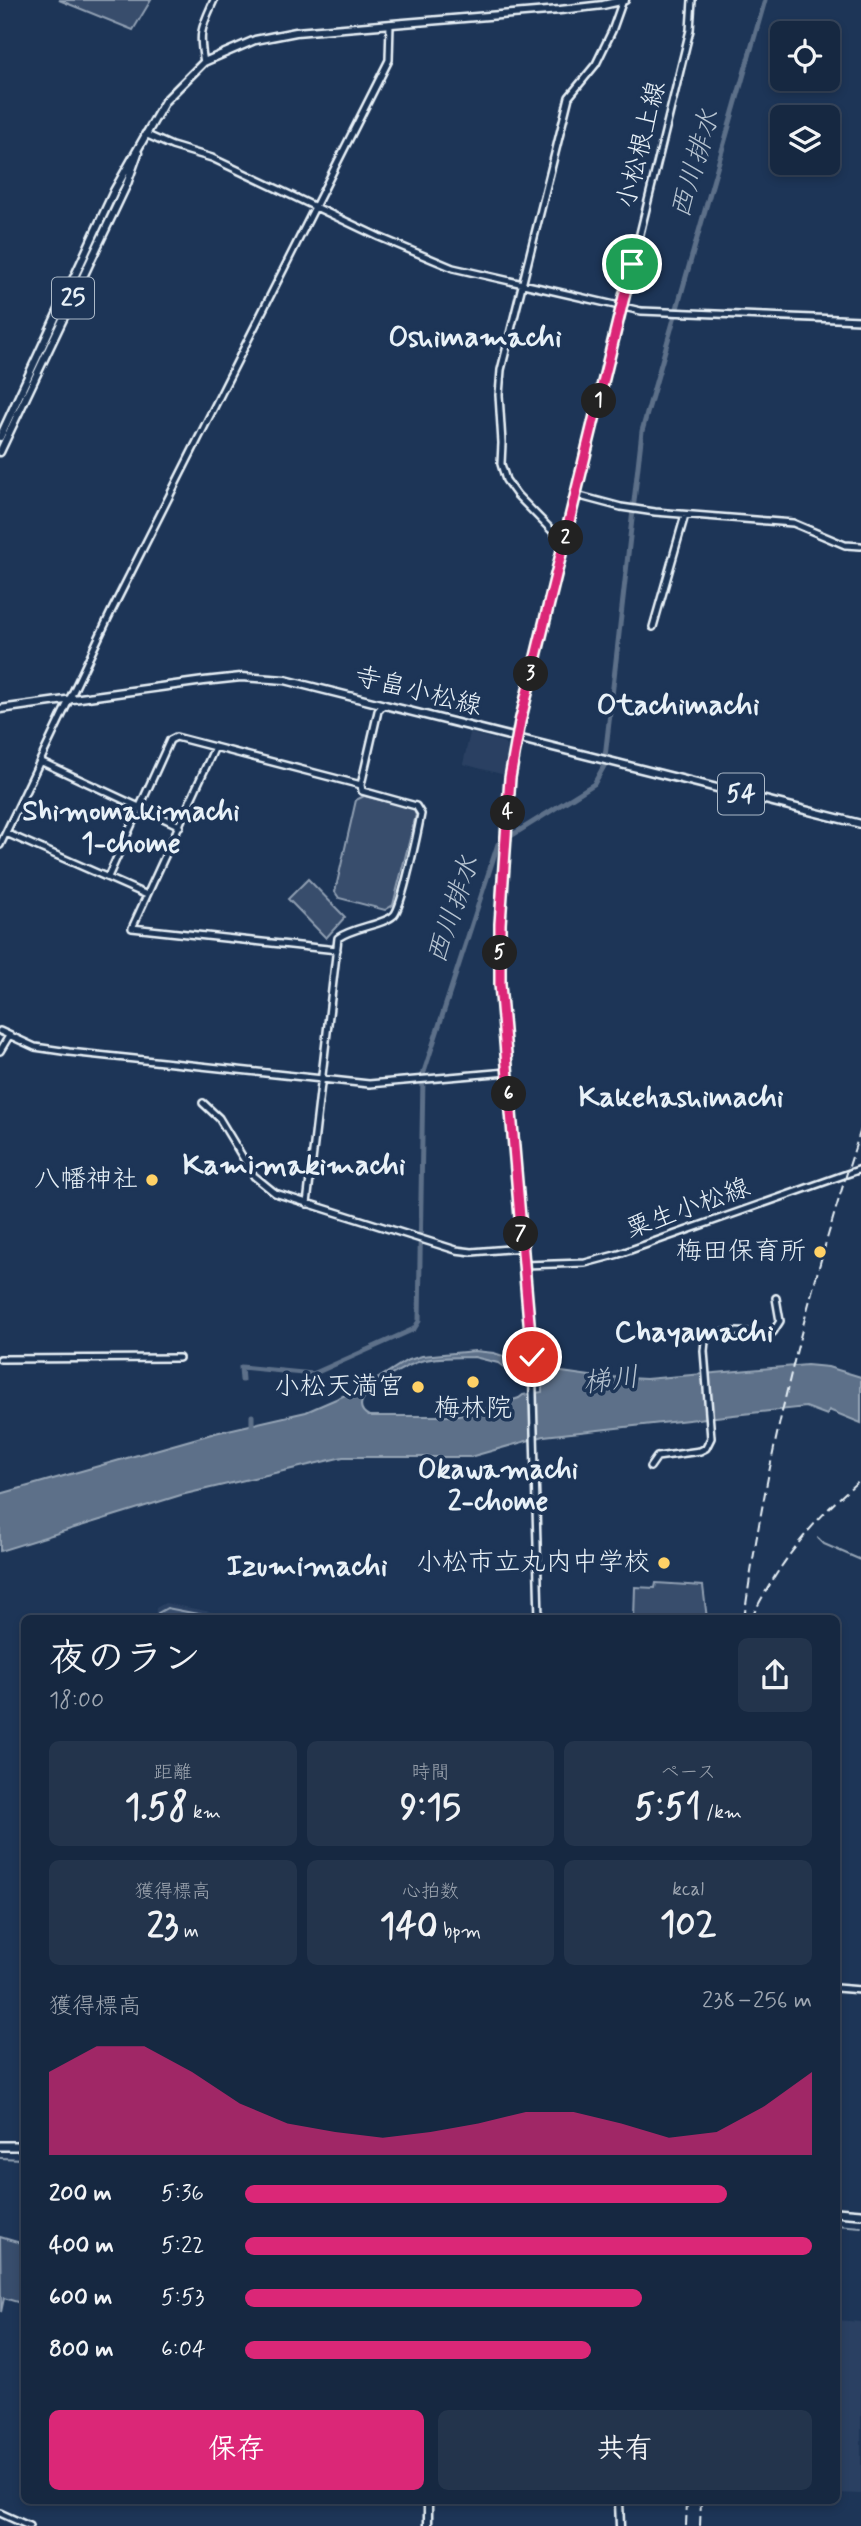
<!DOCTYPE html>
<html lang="ja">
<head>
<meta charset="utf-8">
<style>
  :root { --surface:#162841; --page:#23344c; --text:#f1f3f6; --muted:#9ea6b1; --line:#35445a; --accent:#db2777 }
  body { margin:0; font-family:Mynerve,"Klee One",sans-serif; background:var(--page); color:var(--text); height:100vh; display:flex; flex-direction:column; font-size:26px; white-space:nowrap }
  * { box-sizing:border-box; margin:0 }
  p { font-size:23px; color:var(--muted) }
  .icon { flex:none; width:38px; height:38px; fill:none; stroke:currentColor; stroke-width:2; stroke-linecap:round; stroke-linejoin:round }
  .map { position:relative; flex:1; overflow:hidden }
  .side { position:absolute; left:21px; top:1615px; width:819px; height:889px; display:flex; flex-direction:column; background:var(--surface); border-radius:10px; box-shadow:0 4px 10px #0003,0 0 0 2px var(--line) }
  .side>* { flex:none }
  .tools { position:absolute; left:770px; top:21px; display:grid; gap:14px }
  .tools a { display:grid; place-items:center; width:70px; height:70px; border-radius:10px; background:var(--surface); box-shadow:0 4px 10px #0003,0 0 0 2px var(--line); font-size:35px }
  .pin { position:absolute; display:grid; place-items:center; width:60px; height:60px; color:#fff; margin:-30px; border:4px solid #fff; border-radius:50%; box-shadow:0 2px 7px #0007 }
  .km { position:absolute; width:35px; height:35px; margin:-18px; border-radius:50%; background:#222; color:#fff; font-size:19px; line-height:35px; text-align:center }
  .round { display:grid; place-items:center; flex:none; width:74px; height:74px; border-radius:10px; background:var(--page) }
  .headline { display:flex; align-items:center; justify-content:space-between; height:119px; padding:0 28px }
  h1 { font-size:38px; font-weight:800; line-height:52px }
  .metrics { display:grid; grid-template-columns:repeat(3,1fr); gap:10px; height:119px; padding:7px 28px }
  .metrics div { display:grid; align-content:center; border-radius:10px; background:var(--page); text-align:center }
  .metrics b { font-size:35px; font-weight:800 }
  .metrics small { font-size:19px; font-weight:400 }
  .metrics p { font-size:19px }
  .chart { height:196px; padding:14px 28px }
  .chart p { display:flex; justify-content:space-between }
  .chart svg { width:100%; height:126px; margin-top:7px; fill:var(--accent); opacity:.7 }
  .button { display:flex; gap:14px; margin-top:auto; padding:14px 28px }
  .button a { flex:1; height:80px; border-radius:10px; background:var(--accent); color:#fff; font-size:28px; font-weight:800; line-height:80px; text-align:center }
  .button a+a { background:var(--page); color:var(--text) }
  ul { padding:0 28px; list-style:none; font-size:23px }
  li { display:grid; grid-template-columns:112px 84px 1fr; align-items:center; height:52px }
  li i { height:18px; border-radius:9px; background:var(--accent) }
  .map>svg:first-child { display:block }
  .built { fill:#2a4162 }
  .green { fill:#374d6c; stroke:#909fb2; stroke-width:2 }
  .water { fill:#5d7089; stroke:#95a4b5; stroke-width:2; fill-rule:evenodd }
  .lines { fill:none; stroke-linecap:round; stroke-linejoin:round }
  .stream { stroke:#95a4b5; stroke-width:2 }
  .canal { stroke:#5d7089; stroke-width:5 }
  .secondary-casing { stroke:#e8f1f8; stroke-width:10 }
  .primary-casing { stroke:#e8f1f8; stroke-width:11 }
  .highway-casing { stroke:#e8f1f8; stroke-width:12 }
  .secondary { stroke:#1d3557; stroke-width:5 }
  .primary { stroke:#1d3557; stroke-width:6 }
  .highway { stroke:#1d3557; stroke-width:7 }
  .rail { stroke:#e8f1f8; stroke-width:2; stroke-dasharray:10 5; stroke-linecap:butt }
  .route-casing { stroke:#fff; stroke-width:14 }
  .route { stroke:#db2777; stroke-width:9 }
  .poi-dot { fill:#ffd166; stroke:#1d3557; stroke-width:2.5 }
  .labels { text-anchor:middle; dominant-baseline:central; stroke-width:7; stroke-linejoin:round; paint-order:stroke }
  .shield { fill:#1d3557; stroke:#abb9c8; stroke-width:2 }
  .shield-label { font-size:24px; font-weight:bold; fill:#e8f1f8 }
  .street-label { font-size:26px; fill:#e8f1f8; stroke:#1d3557 }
  .poi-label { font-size:26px; fill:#e8f1f8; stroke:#1d3557; text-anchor:end }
  .water-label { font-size:28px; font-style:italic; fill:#b7c4d1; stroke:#1d3557 }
  .neighbourhood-label { font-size:28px; font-weight:bold; fill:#e8f1f8; stroke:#1d3557 }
  .quarter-label { font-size:30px; font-weight:bold; fill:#e8f1f8; stroke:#1d3557 }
</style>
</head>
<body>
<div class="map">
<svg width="861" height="2526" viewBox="0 0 861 2526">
  <rect width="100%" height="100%" fill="#1d3557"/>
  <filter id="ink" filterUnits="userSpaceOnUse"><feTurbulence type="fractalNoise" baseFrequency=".0143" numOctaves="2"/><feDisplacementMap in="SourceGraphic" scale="14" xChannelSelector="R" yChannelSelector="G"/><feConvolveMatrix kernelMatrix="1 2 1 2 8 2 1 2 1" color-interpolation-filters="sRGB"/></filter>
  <g filter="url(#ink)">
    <path class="built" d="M470 733 503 742 508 749 505 775 463 764Z
      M165 1603 246 1619H155L156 1608Z
      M836 2320 861 2322V2494L837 2493Z"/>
    <path class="green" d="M59 0H151L133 30Z
      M364 796 413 808 416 815 393 905 385 910 339 898 335 892 356 800Z
      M308 879 345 917 326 938 288 899Z
      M656 1583 703 1586 707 1619H634L635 1587 655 1588Z
      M167 1608 223 1619H158V1613Z
      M0 2237 24 2244V2304L4 2298 1 2312Z"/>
    <path class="water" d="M475 1351 494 1353 541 1369 590 1376 646 1379 807 1365 828 1367 861 1377V1423L829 1410 827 1415 806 1407 544 1436 470 1457H343L181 1495 0 1551V1494L215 1433 306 1412 366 1386 406 1361 422 1356ZM474 1357 498 1363 524 1381 542 1383V1392L523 1395 519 1398 476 1412 451 1416H369C339 1400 403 1367 418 1362 436 1356 456 1358 474 1357Z"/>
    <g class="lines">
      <path class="stream" d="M818 1538 824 1544 861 1560
        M0 2158 24 2159
        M836 2225 861 2227"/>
      <path class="canal" d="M242 1380 241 1367 313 1374 414 1329 419 1321 423 1075 498 844 594 784 604 766 642 431 765 0
        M252 1416V1431"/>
      <g class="secondary-casing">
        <path id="secondary" d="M204 62C198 32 202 27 214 0
          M145 134 172 146 212 158 379 237 453 268 641 311 861 320
          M576 495 621 507 655 512 793 523 845 545 861 546
          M564 543 517 495 506 480 501 464 502 443 499 395 501 370 569 97 596 64 612 31 623 0
          M653 627 685 515
          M215 747 132 928 337 950
          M40 761 180 826
          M6 833 147 895
          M0 845 111 612 389 60 390 24
          M108 877 170 740 176 737 361 785
          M0 1031 35 1047 69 1052 369 1084 507 1072
          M0 1051 9 1036
          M203 1103 219 1118 254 1176 275 1193 456 1250 472 1252 522 1248
          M307 1204 338 938C353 927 384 925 394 915 402 907 418 830 421 814L416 806 362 791 361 785 378 711 384 704
          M524 1265 585 1263 619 1254 861 1169
          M0 1359 179 1358
          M650 1467 657 1457 700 1451 706 1448 711 1438 704 1351 705 1341C722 1325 752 1336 773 1332L780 1321 776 1298
          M539 1619 532 1357 500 983V924L510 778 520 722 690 30 692 0
          M836 1988 861 1990
          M0 2513 29 2526"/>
      </g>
      <g class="primary-casing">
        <path id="primary" d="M0 437 114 191 165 101 204 62 255 40 296 32 560 10 603 5 625 0
          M0 452 127 184 138 153
          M0 709 204 681 241 677 285 680 861 824
          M428 2501V2526
          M619 2501 620 2526"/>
      </g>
      <g class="highway-casing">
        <path id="highway" d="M0 2146H24
          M836 2212 861 2214"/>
      </g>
      <use href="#secondary" class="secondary"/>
      <use href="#primary" class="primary"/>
      <use href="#highway" class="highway"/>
      <path class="rail" d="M744 1619C767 1452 809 1288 861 1129
        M751 1619C778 1564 814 1518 861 1479
        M686 2526 687 2501
        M700 2526 701 2501"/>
    </g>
  </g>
  <g class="lines" filter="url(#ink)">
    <g class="route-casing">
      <path id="route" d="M532 1357 500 984V924L510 778 520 722 632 264"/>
    </g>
    <use href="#route" class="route"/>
  </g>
  <g class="poi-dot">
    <circle cx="152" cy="1180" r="7"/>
    <circle cx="820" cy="1252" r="7"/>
    <circle cx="473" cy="1382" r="7"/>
    <circle cx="418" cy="1387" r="7"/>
    <circle cx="664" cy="1563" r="7"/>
  </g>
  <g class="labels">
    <g class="shield">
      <rect x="52" y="277.5" width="42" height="41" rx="5"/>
      <rect x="718" y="773.5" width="46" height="41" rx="5"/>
    </g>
    <g class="shield-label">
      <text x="73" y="298">25</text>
      <text x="741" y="794">54</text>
    </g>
    <g class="street-label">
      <text transform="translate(642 145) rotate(-76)">小松根上線</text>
      <text transform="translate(418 692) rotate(14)">寺畠小松線</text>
      <text transform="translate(688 1209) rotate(-20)">粟生小松線</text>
    </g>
    <g class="poi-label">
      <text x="138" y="1180">八幡神社</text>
      <text x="806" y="1252">梅田保育所</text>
      <text x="404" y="1387">小松天満宮</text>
      <text x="473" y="1409" text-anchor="middle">梅林院</text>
      <text x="650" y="1563">小松市立丸内中学校</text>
    </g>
    <g class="water-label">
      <text transform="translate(696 164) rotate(-74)">西川排水</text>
      <text transform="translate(454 910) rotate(-72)">西川排水</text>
      <text transform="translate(611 1381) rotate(-7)">梯川</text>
    </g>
    <g class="neighbourhood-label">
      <text x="131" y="812">Shimomakimachi<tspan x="131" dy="32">1-chome</tspan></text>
      <text x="498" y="1470">Okawamachi<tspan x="498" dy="32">2-chome</tspan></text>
    </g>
    <g class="quarter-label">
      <text x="475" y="337">Oshimamachi</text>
      <text x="678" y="705">Otachimachi</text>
      <text x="681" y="1097">Kakehashimachi</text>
      <text x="294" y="1165">Kamimakimachi</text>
      <text x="694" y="1332">Chayamachi</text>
      <text x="307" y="1566">Izumimachi</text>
    </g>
  </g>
</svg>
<div class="tools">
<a><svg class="icon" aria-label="locate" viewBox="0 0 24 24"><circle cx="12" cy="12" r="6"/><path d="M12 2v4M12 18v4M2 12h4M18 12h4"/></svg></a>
<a><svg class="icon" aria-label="layers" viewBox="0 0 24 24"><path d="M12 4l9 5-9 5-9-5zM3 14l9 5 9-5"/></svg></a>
</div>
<div class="pin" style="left:632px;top:264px;background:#1e9e55"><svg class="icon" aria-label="arrive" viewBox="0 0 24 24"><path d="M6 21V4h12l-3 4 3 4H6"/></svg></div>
<div class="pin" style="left:532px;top:1357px;background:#d93025"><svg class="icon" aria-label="check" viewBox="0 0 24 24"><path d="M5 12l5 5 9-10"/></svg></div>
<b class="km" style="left:599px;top:401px">1</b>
<b class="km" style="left:566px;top:538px">2</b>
<b class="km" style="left:531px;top:674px">3</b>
<b class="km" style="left:508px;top:813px">4</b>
<b class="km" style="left:500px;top:953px">5</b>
<b class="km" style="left:509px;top:1094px">6</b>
<b class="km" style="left:521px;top:1234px">7</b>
<section class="side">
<div class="headline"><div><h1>夜のラン</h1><p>18:00</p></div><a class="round"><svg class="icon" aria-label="share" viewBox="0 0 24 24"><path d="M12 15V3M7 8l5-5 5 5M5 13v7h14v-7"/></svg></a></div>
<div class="metrics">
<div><p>距離</p><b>1.58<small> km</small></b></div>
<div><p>時間</p><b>9:15</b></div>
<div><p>ペース</p><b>5:51<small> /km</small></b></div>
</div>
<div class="metrics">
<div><p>獲得標高</p><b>23<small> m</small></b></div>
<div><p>心拍数</p><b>140<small> bpm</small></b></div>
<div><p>kcal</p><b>102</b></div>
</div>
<div class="chart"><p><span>獲得標高</span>238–256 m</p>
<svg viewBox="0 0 160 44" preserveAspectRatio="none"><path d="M0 44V15L10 6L20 6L30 15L40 26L50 33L60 36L70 38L80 36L90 33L100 29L110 29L120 33L130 38L140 36L150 27L160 15V44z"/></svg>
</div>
<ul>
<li><b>200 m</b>5:36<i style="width:85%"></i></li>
<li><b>400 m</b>5:22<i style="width:100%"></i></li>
<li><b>600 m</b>5:53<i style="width:70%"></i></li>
<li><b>800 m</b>6:04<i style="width:61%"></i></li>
</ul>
<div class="button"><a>保存</a><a>共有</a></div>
</section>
</div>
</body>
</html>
